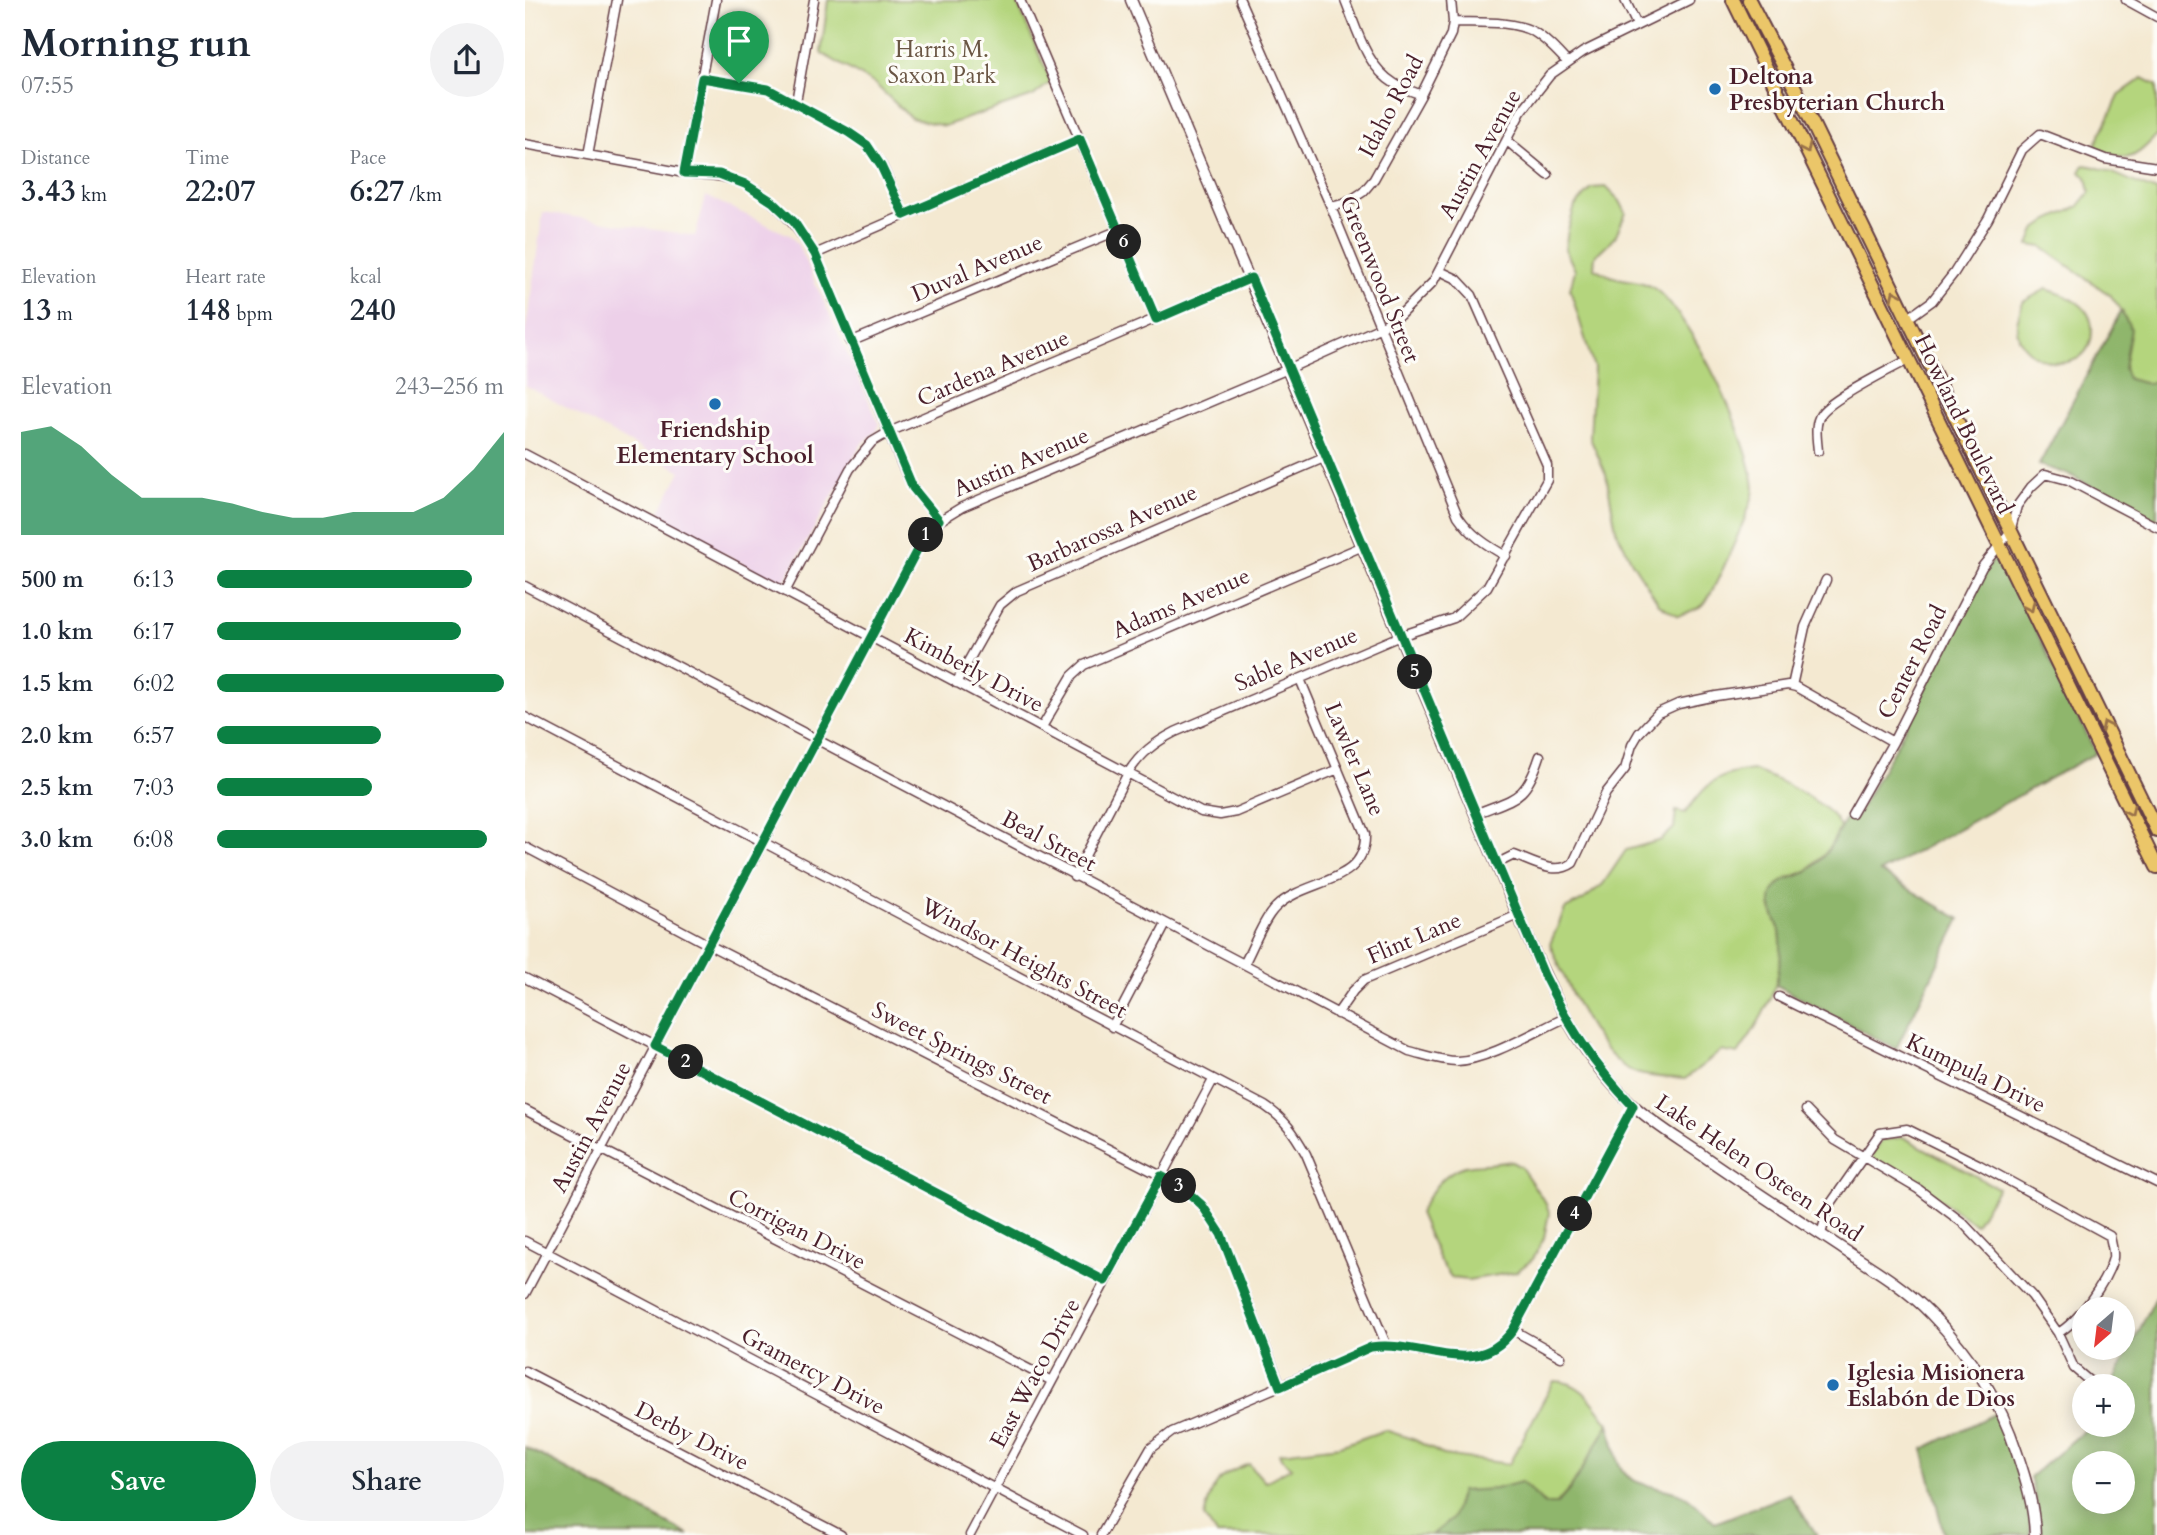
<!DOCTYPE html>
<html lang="en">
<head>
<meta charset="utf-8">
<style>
  :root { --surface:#fff; --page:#f2f2f3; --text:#1f2937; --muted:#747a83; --accent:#0b8043 }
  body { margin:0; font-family:Cardo,serif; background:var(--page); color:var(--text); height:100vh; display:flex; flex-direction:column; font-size:26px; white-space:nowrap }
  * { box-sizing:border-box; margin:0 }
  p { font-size:23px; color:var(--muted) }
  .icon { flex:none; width:38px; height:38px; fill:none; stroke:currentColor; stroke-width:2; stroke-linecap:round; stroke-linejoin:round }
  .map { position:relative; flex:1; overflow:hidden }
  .side { display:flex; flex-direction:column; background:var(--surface); width:525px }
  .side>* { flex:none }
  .needle { width:46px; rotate:208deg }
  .controls { position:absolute; left:1547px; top:1297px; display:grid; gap:14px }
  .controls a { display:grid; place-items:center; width:63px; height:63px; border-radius:50%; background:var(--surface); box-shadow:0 4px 18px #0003; font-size:35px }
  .pin { position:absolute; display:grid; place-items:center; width:60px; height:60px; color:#fff; margin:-72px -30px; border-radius:50% 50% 50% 0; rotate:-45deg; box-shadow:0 0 7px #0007 }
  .pin .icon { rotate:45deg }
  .km { position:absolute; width:35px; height:35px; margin:-18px; border-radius:50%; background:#222; color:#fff; font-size:19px; line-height:35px; text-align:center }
  .round { display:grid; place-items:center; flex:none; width:74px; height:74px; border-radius:37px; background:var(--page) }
  .summary { display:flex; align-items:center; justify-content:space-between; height:119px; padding:0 21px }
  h1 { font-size:38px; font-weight:600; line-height:52px }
  .metrics { display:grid; grid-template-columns:repeat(3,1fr); gap:10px; height:119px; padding:7px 21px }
  .metrics div { display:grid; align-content:center }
  .metrics b { font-size:30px; font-weight:600 }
  .metrics small { font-size:19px; font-weight:400 }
  .metrics p { font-size:19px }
  .chart { height:196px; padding:14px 21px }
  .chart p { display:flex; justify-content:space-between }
  .chart svg { width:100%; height:126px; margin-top:7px; fill:var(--accent); opacity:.7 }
  .primary-button { display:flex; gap:14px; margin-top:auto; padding:14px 21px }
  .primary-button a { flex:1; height:80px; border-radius:42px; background:var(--accent); color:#fff; font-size:28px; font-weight:600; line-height:80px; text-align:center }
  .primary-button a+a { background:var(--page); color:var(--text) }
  ul { padding:0 21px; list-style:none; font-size:23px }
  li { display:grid; grid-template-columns:112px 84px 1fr; align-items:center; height:52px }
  li i { height:18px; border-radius:9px; background:var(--accent) }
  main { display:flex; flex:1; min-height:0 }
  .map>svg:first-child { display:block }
  .built { fill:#edd0e9 }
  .green { fill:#b4d57d; stroke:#7f7a54; stroke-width:2 }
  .forest { fill:#8fb66c; stroke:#6c6a4c; stroke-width:2; fill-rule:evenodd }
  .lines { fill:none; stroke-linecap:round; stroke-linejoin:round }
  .minor-casing { stroke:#643d44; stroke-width:11 }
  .tertiary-casing { stroke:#643d44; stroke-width:13 }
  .primary-casing { stroke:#643d44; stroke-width:16 }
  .minor { stroke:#fff; stroke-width:8 }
  .tertiary { stroke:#fff; stroke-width:10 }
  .primary { stroke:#ebc669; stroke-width:12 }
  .oneway { stroke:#9a724a }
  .route-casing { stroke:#fff; stroke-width:14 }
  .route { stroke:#0b8043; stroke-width:9 }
  .poi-dot { fill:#1f6fb2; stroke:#fdfcf7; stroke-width:2.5 }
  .labels { text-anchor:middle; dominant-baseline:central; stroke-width:6; stroke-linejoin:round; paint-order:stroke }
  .park-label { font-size:23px; fill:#6a5644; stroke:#fdfcf7 }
  .poi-label { font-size:23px; font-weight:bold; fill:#4a1f2b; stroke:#fdfcf7; text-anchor:start }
  .street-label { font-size:23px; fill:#4a1f2b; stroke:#fdfcf7 }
</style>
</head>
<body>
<main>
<section class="side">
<div class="summary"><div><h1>Morning run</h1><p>07:55</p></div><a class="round"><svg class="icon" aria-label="share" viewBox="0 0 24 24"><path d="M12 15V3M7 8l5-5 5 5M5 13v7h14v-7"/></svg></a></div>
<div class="metrics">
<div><p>Distance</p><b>3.43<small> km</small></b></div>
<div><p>Time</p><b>22:07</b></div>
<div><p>Pace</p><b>6:27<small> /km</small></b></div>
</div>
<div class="metrics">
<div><p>Elevation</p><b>13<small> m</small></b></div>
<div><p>Heart rate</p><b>148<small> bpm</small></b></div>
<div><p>kcal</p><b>240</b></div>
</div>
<div class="chart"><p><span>Elevation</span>243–256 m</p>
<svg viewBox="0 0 160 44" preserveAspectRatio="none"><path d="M0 44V8L10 6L20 13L30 23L40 31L50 31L60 31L70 33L80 36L90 38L100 38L110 36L120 36L130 36L140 31L150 21L160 8V44z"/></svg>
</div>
<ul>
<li><b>500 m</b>6:13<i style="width:89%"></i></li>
<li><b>1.0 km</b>6:17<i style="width:85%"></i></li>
<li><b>1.5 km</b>6:02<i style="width:100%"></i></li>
<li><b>2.0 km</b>6:57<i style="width:57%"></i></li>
<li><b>2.5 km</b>7:03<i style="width:54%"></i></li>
<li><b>3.0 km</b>6:08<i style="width:94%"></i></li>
</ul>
<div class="primary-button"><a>Save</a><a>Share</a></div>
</section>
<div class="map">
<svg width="1632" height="1535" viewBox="0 0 1632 1535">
  <rect width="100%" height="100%" fill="#fdfcf7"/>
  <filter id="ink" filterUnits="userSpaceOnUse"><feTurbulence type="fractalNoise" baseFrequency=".0143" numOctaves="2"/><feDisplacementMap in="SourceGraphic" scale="14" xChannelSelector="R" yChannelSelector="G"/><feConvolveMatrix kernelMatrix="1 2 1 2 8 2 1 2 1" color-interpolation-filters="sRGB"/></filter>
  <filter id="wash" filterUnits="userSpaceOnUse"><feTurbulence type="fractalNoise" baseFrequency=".00686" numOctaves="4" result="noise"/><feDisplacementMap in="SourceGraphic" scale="28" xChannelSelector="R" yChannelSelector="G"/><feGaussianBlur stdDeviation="1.57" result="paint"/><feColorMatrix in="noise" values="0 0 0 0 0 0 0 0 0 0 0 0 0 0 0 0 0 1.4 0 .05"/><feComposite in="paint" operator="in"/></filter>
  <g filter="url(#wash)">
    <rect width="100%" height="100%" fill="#f4e9d1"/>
    <path class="built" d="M181 196 266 236 273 245 354 423 352 431 336 445 260 580 251 582 132 517 156 471 0 385V335L18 212 170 236Z"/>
    <path class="green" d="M303 0H491L526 82 508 96 419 126 386 118 350 84 296 53Z
      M1618 78 1632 85V135C1610 158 1601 167 1570 146L1595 94Z
      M1559 165C1582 167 1609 184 1632 191V380L1623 384 1603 379 1599 368 1601 351 1598 312 1586 296 1517 247 1504 245 1510 230 1524 220 1553 207 1565 192 1562 177 1555 172Z
      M1081 187 1095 201 1101 213 1090 237 1070 256 1069 268C1075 271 1082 275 1089 277 1102 281 1118 280 1130 289 1168 318 1225 440 1229 488 1230 500 1187 597 1178 605 1171 610 1161 612 1153 616L1134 604 1107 562 1091 530 1081 474 1065 438 1069 368 1045 289 1050 270 1040 249 1043 230 1050 206 1067 188Z
      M1521 289C1541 295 1566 304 1567 328 1569 383 1488 366 1492 323 1493 317 1496 309 1498 302Z
      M1227 770C1250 778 1308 804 1315 828L1303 851 1282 871 1263 878 1245 906C1248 914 1253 924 1255 932 1263 977 1237 1019 1213 1054L1196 1051 1160 1079C1145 1077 1125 1078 1111 1073 1071 1058 1041 982 1025 944L1040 909 1058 900 1078 884 1101 850 1136 840 1149 828 1151 811 1160 813C1183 783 1189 775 1227 770Z
      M1378 1137 1473 1188 1450 1224 1381 1175 1374 1177 1349 1160 1347 1154 1357 1141Z
      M985 1161 996 1167 1021 1204 1024 1213 1019 1238 1008 1259 991 1272 943 1280 927 1278 914 1260 894 1213C905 1193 917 1172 940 1166 955 1163 970 1165 985 1161Z
      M1029 1381C1057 1381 1069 1404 1084 1424L1046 1488 1031 1504H1020L996 1482 970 1490 937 1491 927 1519 907 1535H692L679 1517C688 1484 691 1476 724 1464L740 1482 767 1467 756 1458 754 1453 815 1446 860 1430 890 1440 918 1455 984 1464Z"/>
    <path class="forest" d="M1596 311 1606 329 1599 368 1603 379 1623 384 1632 380V521L1545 475 1514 465Z
      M1473 553 1571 753 1355 872 1435 919 1371 1049 1251 985C1254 968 1258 949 1255 931 1251 917 1241 905 1249 890 1256 878 1270 878 1281 872 1301 860 1311 836 1322 816L1329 820 1374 740 1460 570Z
      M1632 1295V1535H1514L1513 1510 1505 1477 1566 1425 1598 1424V1386H1586ZM1559 1463H1598V1502H1559Z
      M1471 1413C1490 1451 1504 1493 1506 1535H1419L1398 1449Z
      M1084 1424C1088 1437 1090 1455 1095 1466 1105 1490 1143 1485 1162 1497 1172 1504 1181 1515 1190 1523L1264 1494 1292 1535H907L927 1519 936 1491 970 1489 996 1482 1020 1504H1032L1046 1488Z
      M0 1447 164 1535H0Z"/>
  </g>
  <g filter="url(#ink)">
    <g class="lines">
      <g class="minor-casing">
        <path id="minor" d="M495 0 631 319
          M715 0 806 207 933 516C946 535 961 545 981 556
          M820 0C832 29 841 67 870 84 878 89 888 91 896 95
          M1100 0 1112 25
          M1601 0 1632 17
          M928 22C953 23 987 20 1009 32 1022 40 1032 51 1042 62
          M177 78 243 89 323 132 342 145 357 166 379 215
          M271 102 289 0
          M982 141 1023 175
          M0 144C51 153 103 162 154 172 177 176 195 173 217 183 250 198 270 224 290 254L378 467 388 488 414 521
          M63 155 92 0
          M159 173 191 0
          M806 207 821 203 838 192 849 179 896 95 926 34 928 22 926 0
          M290 254 555 139
          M1382 319 1407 301 1429 273 1463 219 1497 150 1515 134 1580 159 1632 167
          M325 342 594 230
          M1293 451C1292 439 1289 424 1296 414 1307 398 1366 369 1385 359
          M0 454 676 812 695 815 711 812 813 769
          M0 586 884 1051C900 1055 916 1061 932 1061 963 1060 1011 1031 1040 1018
          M260 592 325 469 347 442 364 432 726 278
          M431 683 475 605 492 591 801 457
          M1267 686 1280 627 1301 580
          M0 717 740 1106C760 1119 769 1133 781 1154L861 1344
          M517 727 547 676 559 665 838 546
          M950 814C991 797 1000 801 1015 756
          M1327 814 1368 742 1457 567 1485 532 1492 506 1506 487 1520 474 1543 480 1632 527
          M0 847 184 945 658 1187 677 1205 696 1234 756 1387
          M971 864 989 855C1008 862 1030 876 1048 863L1081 793 1100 769 1107 745 1114 733 1133 713 1153 704 1191 696 1263 685 1271 687 1368 742
          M549 877 603 773C616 753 629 743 650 732L875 636 929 618 962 587 1022 480V465L947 295 932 279 915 271
          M719 964C728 948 738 919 751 907 780 878 842 885 840 834L775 679
          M0 978 580 1281
          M1254 997 1632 1183
          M812 1014 828 991 839 980 993 915
          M587 1027 641 924
          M0 1110 527 1381
          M1281 1110 1310 1140 1393 1189 1438 1223 1507 1296 1533 1333 1549 1368 1570 1386
          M1296 1234 1304 1206 1355 1133 1382 1129 1453 1164 1585 1236C1586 1243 1589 1251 1588 1258 1582 1281 1553 1322 1533 1333
          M0 1241 558 1535
          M0 1294 401 533 414 521 437 507 763 369 854 328 875 315 908 282 996 112 1025 75 1058 52 1164 0
          M988 1330 1036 1357
          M0 1371 316 1535
          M445 1535 688 1080
          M576 1535 626 1448 647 1432 846 1347C897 1339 950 1382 988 1330L1108 1106"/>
      </g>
      <g class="tertiary-casing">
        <path id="tertiary" d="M606 0 993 915C1023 983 1051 1053 1107 1104 1129 1125 1156 1140 1180 1157 1226 1189 1274 1220 1321 1251 1351 1270 1382 1289 1406 1314 1445 1354 1475 1400 1492 1453 1501 1480 1509 1506 1510 1535"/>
      </g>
      <g class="primary-casing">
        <path id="primary" d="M1208 0 1632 867
          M1224 0 1271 90 1632 831"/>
      </g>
      <use href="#minor" class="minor"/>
      <use href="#tertiary" class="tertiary"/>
      <use href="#primary" class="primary"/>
    </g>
    <defs><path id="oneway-chevron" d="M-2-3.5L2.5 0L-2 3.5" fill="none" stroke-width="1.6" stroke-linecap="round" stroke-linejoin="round" transform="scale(1.75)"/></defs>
    <g class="oneway">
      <use href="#oneway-chevron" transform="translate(1281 149) rotate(64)"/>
      <use href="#oneway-chevron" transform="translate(1370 295) rotate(-116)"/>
      <use href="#oneway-chevron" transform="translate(1505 607) rotate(64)"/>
      <use href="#oneway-chevron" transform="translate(1581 726) rotate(-116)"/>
      <use href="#oneway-chevron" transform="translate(1605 811) rotate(64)"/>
    </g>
  </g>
  <g class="lines" filter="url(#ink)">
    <g class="route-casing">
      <path id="route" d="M177 78 243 89 323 132 342 145 356 166 379 215 555 139 631 319 726 278 1019 975C1045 1027 1067 1064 1108 1106L988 1330C950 1382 897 1339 846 1347L755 1387 696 1234 677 1205 658 1188 636 1176 580 1281 130 1046 401 533 414 520 388 488 290 254 269 222 248 202 220 184 194 174 159 173Z"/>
    </g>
    <use href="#route" class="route"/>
  </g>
  <g class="poi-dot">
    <circle cx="1190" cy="89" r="7"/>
    <circle cx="190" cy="404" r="7"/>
    <circle cx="1308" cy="1385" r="7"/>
  </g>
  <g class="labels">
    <g class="park-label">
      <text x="417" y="49">Harris M.<tspan x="417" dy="26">Saxon Park</tspan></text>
    </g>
    <g class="poi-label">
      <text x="1204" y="76">Deltona<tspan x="1204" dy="26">Presbyterian Church</tspan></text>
      <text x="190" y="429" text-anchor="middle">Friendship<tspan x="190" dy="26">Elementary School</tspan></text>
      <text x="1322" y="1372">Iglesia Misionera<tspan x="1322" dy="26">Eslabón de Dios</tspan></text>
    </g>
    <g class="street-label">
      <text transform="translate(866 106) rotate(-62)">Idaho Road</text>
      <text transform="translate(955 154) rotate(-61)">Austin Avenue</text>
      <text transform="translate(452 268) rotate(-23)">Duval Avenue</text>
      <text transform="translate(855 279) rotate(68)">Greenwood Street</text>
      <text transform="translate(468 368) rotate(-23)">Cardena Avenue</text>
      <text transform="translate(1439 424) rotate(64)">Howland Boulevard</text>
      <text transform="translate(496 462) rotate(-23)">Austin Avenue</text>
      <text transform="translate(587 528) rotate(-24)">Barbarossa Avenue</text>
      <text transform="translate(656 603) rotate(-23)">Adams Avenue</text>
      <text transform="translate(771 659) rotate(-23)">Sable Avenue</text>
      <text transform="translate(1387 662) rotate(-63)">Center Road</text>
      <text transform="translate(449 670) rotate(28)">Kimberly Drive</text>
      <text transform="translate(830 759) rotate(67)">Lawler Lane</text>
      <text transform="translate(524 841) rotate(28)">Beal Street</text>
      <text transform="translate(889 938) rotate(-23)">Flint Lane</text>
      <text transform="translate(499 958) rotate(28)">Windsor Heights Street</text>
      <text transform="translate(437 1053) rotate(27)">Sweet Springs Street</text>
      <text transform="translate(1451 1073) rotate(26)">Kumpula Drive</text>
      <text transform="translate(66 1127) rotate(-62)">Austin Avenue</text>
      <text transform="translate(1234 1168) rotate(34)">Lake Helen Osteen Road</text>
      <text transform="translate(272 1229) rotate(27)">Corrigan Drive</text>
      <text transform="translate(288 1371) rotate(28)">Gramercy Drive</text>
      <text transform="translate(510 1373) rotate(-62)">East Waco Drive</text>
      <text transform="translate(167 1436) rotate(27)">Derby Drive</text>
    </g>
  </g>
</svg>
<div class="controls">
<a><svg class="needle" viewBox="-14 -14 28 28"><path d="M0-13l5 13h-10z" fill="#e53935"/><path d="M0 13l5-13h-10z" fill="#747a83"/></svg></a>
<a>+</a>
<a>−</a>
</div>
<div class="pin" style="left:214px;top:83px;background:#1e9e55"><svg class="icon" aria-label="arrive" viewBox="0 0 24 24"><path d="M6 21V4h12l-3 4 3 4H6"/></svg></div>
<b class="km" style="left:401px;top:535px">1</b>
<b class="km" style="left:161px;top:1062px">2</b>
<b class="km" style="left:654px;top:1186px">3</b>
<b class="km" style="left:1050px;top:1214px">4</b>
<b class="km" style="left:890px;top:672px">5</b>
<b class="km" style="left:599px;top:242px">6</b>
</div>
</main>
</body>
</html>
